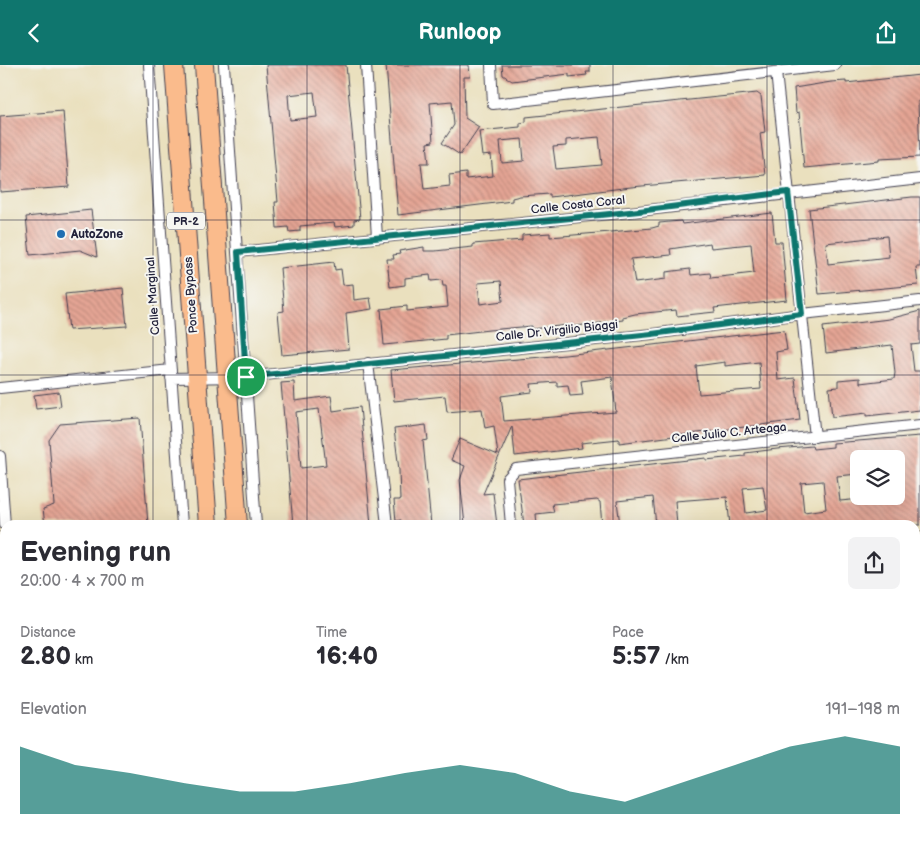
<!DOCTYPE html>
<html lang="en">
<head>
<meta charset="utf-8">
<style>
  :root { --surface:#fff; --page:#f2f2f3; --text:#2b2b33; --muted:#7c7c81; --accent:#0f766e }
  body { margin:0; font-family:"Balsamiq Sans",sans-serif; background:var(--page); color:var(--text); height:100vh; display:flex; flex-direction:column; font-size:19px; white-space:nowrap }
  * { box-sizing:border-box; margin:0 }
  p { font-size:16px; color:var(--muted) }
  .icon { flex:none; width:28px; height:28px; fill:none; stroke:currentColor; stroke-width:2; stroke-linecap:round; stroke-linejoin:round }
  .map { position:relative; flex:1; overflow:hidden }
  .details { position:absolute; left:0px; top:455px; width:920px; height:321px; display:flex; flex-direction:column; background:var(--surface); border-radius:15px 15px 0 0; box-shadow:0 5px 20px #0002 }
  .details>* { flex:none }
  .fabs { position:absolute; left:850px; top:385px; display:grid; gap:10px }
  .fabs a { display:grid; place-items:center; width:55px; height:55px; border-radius:8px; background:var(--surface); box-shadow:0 5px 20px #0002; font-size:25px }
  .pin { position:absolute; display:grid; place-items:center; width:42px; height:42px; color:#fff; margin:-21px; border:2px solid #fff; border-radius:50%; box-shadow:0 1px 5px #0007 }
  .round { display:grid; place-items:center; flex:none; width:52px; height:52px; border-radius:8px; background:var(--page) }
  .summary { display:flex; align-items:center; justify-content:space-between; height:85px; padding:0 20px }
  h1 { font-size:28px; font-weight:600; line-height:38px }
  .metrics { display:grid; grid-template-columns:repeat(3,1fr); gap:8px; height:85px; padding:5px 20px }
  .metrics div { display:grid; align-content:center }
  .metrics b { font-size:25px; font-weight:600 }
  .metrics small { font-size:14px; font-weight:400 }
  .metrics p { font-size:14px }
  .chart { height:140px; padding:10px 20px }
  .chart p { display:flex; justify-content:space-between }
  .chart svg { width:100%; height:90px; margin-top:5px; fill:var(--accent); opacity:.7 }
  header { display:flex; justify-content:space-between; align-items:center; height:65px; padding:0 20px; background:var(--accent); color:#fff; font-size:22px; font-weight:600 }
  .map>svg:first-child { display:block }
  .building { fill:url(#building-back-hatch); fill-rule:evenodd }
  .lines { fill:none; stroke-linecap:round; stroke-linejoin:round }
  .minor-casing { stroke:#403e4f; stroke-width:12 }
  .trunk-casing { stroke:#403e4f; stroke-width:20 }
  .minor { stroke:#fff; stroke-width:10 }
  .trunk { stroke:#fabb8c; stroke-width:18 }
  .route-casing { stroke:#fff; stroke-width:10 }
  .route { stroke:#0f766e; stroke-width:6 }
  .grid { fill:none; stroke:#22223b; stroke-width:1; stroke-opacity:0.55 }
  .poi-dot { fill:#1f6fb2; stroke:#f6f6f2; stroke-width:2 }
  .labels { text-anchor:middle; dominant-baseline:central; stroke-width:4; stroke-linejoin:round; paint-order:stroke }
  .shield { fill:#f6f6f2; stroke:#626272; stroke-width:1 }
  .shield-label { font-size:11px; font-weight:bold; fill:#22223b }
  .street-label { font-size:12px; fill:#22223b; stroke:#f6f6f2 }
  .poi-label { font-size:12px; font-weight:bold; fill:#22223b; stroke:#f6f6f2; text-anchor:start }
</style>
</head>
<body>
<header><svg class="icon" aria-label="back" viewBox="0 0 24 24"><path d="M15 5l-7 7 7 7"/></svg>Runloop<svg class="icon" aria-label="share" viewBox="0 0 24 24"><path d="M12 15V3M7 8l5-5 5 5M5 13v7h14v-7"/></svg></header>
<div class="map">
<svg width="920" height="776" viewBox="0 0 920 776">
  <defs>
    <pattern id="building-back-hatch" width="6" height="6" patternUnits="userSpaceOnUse" patternTransform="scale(1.25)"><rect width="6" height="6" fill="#e5a594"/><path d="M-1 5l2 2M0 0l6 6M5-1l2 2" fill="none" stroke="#b9867a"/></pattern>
  </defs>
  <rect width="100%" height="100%" fill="#f6f6f2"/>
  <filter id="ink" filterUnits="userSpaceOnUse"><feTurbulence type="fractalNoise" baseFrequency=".02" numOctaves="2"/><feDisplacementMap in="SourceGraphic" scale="10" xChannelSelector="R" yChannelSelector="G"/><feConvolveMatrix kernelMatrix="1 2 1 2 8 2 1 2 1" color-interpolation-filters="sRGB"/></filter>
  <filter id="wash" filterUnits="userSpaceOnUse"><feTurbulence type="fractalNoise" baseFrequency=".0096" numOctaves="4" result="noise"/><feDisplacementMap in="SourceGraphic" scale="20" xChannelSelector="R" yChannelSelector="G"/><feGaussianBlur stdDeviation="1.12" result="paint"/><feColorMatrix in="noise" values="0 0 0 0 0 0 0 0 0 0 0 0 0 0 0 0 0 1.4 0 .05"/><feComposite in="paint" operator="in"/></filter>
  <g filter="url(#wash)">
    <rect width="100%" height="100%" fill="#eae0be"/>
    <g id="blocks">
      <path class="building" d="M266 0H346L360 154 354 155V160L335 162 334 158 300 161V166L289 167 288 162 277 163 275 137H278ZM314 27 317 52 290 55 288 30Z
        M386 0H469L470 12H464L465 53 479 62 460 90 442 78 454 60 452 36 430 38 433 77 427 78 429 98H421L424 124 450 121 449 110 466 108V114L493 111 491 90 482 91 479 66 520 62V58L526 57V52L757 28 761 31 765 67 760 68 765 110 631 122 550 132V129L520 131 512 133V136L398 150ZM599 72 602 100 556 104 553 82 566 81V75ZM522 74 524 96 502 98 500 76Z
        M502 0H590V7H586L587 10 569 12V9L512 16 503 10Z
        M920 10V35L918 36 920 92 879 94V96L804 103 799 47 796 48 794 23 831 17 846 16V18Z
        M63 46 69 122 0 127V51Z
        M912 132H920V202H916L918 220 819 229 809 144ZM887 171 889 192 828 199 826 178Z
        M91 145 97 192 80 185 30 190 26 152Z
        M772 148 775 177H782L787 235 714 243 715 247 677 251 676 245 635 249 623 252V255L568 262V260L532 264V261L489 265 446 270V274L384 280 381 244 407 241V246L448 242 446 221H443L442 215 431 216 430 210 405 213V220L390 222 387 194H394L393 190 400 189 399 186 424 182V186H435L473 182V179L522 175V170L550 168V172L610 167 652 163 659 161V158L681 156 682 159ZM710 178 711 183 751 179 754 208 711 213 710 208 691 210 690 204 666 207V214L635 218 631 194 671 190 670 184ZM501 216 503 236 480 239 478 218Z
        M334 197 335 205 341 204 343 220 353 219 354 235 370 233 372 244 346 248 349 284 282 290 278 247 284 246 280 203Z
        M123 223 127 261 69 265 65 229Z
        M920 246V279L911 280 914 306H920V345L867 351V348L832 352 829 323 838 322V315L860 313V318L894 314 895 308 892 280 826 288 823 262 889 254Z
        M784 265 787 285 776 287 778 315 795 313 800 355 619 378V374L581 378 582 383 515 391 512 361 483 429 493 428 497 460H465L460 415 465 401 451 395 460 374 498 390 494 361 485 363 482 344 447 347 445 331 394 336 391 305 565 290ZM725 297V301L759 297 761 324 699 329 696 301ZM612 312 616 347 504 356 501 331 532 327 531 319 557 317V321L568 320 570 331 583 330 581 316Z
        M294 317 295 336 331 331 333 346 360 342 371 460H293L281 318ZM319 344 326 400 301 403 296 347Z
        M59 327 61 341 36 344 34 330Z
        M140 353 148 460H45L43 444 54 440 49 375 60 359Z
        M426 360 428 375 423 376 431 460H401V455L396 456 394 435H400L399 405 394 364Z
        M920 371V460H730L727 432 675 436 677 460H656L653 432 617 436 620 460H602L600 437 597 435 552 439 554 447 536 449 537 460H524L518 414 706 393V395L745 391V388L777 384 812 381 813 384 833 382V378ZM859 394H896V431H862V434L840 436 837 411 859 409ZM823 416 826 444 804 447 801 418ZM763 421 767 445 746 448 743 423Z"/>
    </g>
  </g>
  <g filter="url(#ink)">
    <use href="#blocks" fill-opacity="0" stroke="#403e4f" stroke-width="1"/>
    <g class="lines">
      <g class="minor-casing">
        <path id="minor" d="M149 0 182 460
          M224 0 256 460
          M366 0 377 172
          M491 0 493 39 835 0
          M776 7 815 372
          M238 187 639 146 920 114
          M368 298 387 460
          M171 313 245 312 652 269 802 249 920 236
          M0 323 171 305
          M0 391 5 460
          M511 460 507 414 516 404 920 360
          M915 482 920 481
          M915 604H920
          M0 636 5 635
          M915 728 920 727
          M30 771 31 776
          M203 771 204 776
          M279 771V776
          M416 771 417 776
          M859 771V776"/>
      </g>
      <g class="trunk-casing">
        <path id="trunk" d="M174 0 208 460
          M204 0 238 460
          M231 771V776
          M262 771V776"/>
      </g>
      <use href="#minor" class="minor"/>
      <use href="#trunk" class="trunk"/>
    </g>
  </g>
  <g class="lines" filter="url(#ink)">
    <g class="route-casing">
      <path id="route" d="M788 127 802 249 652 269 246 312 238 187 639 146Z"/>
    </g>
    <use href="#route" class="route"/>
  </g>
  <path class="grid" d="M153 0V460M307 0V460M460 0V460M613 0V460M767 0V460M0 155H920M0 310H920M0 466H5M915 466H920M0 621H5M915 621H920M153 771V776M307 771V776M460 771V776M613 771V776M767 771V776"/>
  <circle class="poi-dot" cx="61" cy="169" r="5"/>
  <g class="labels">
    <rect class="shield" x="167" y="147.5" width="38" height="17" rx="4"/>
    <g class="shield-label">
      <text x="186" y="156">PR-2</text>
    </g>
    <g class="street-label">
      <text transform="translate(578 140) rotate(-6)">Calle Costa Coral</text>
      <text transform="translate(191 230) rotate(-94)">Ponce Bypass</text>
      <text transform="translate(153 231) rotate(-94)">Calle Marginal</text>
      <text transform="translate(557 266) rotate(-6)">Calle Dr. Virgilio Biaggi</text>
      <text transform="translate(729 368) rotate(-6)">Calle Julio C. Arteaga</text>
    </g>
    <g class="poi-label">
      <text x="71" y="169">AutoZone</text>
    </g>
  </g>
</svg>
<div class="fabs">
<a><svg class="icon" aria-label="layers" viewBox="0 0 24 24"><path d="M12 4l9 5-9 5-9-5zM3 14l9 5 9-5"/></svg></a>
</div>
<div class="pin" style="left:246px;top:312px;background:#1e9e55"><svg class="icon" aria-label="arrive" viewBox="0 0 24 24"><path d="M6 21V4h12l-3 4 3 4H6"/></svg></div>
<section class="details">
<div class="summary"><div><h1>Evening run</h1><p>20:00 · 4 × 700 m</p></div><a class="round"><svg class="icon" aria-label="share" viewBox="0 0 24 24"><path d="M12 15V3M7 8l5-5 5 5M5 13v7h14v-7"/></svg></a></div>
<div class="metrics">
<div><p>Distance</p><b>2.80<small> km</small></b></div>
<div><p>Time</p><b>16:40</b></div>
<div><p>Pace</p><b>5:57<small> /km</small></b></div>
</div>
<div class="chart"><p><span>Elevation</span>191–198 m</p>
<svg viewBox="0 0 160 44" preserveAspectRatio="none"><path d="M0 44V11L10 20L20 24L30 29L40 33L50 33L60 29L70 24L80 20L90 24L100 33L110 38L120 29L130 20L140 11L150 6L160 11V44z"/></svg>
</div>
</section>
</div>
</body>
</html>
